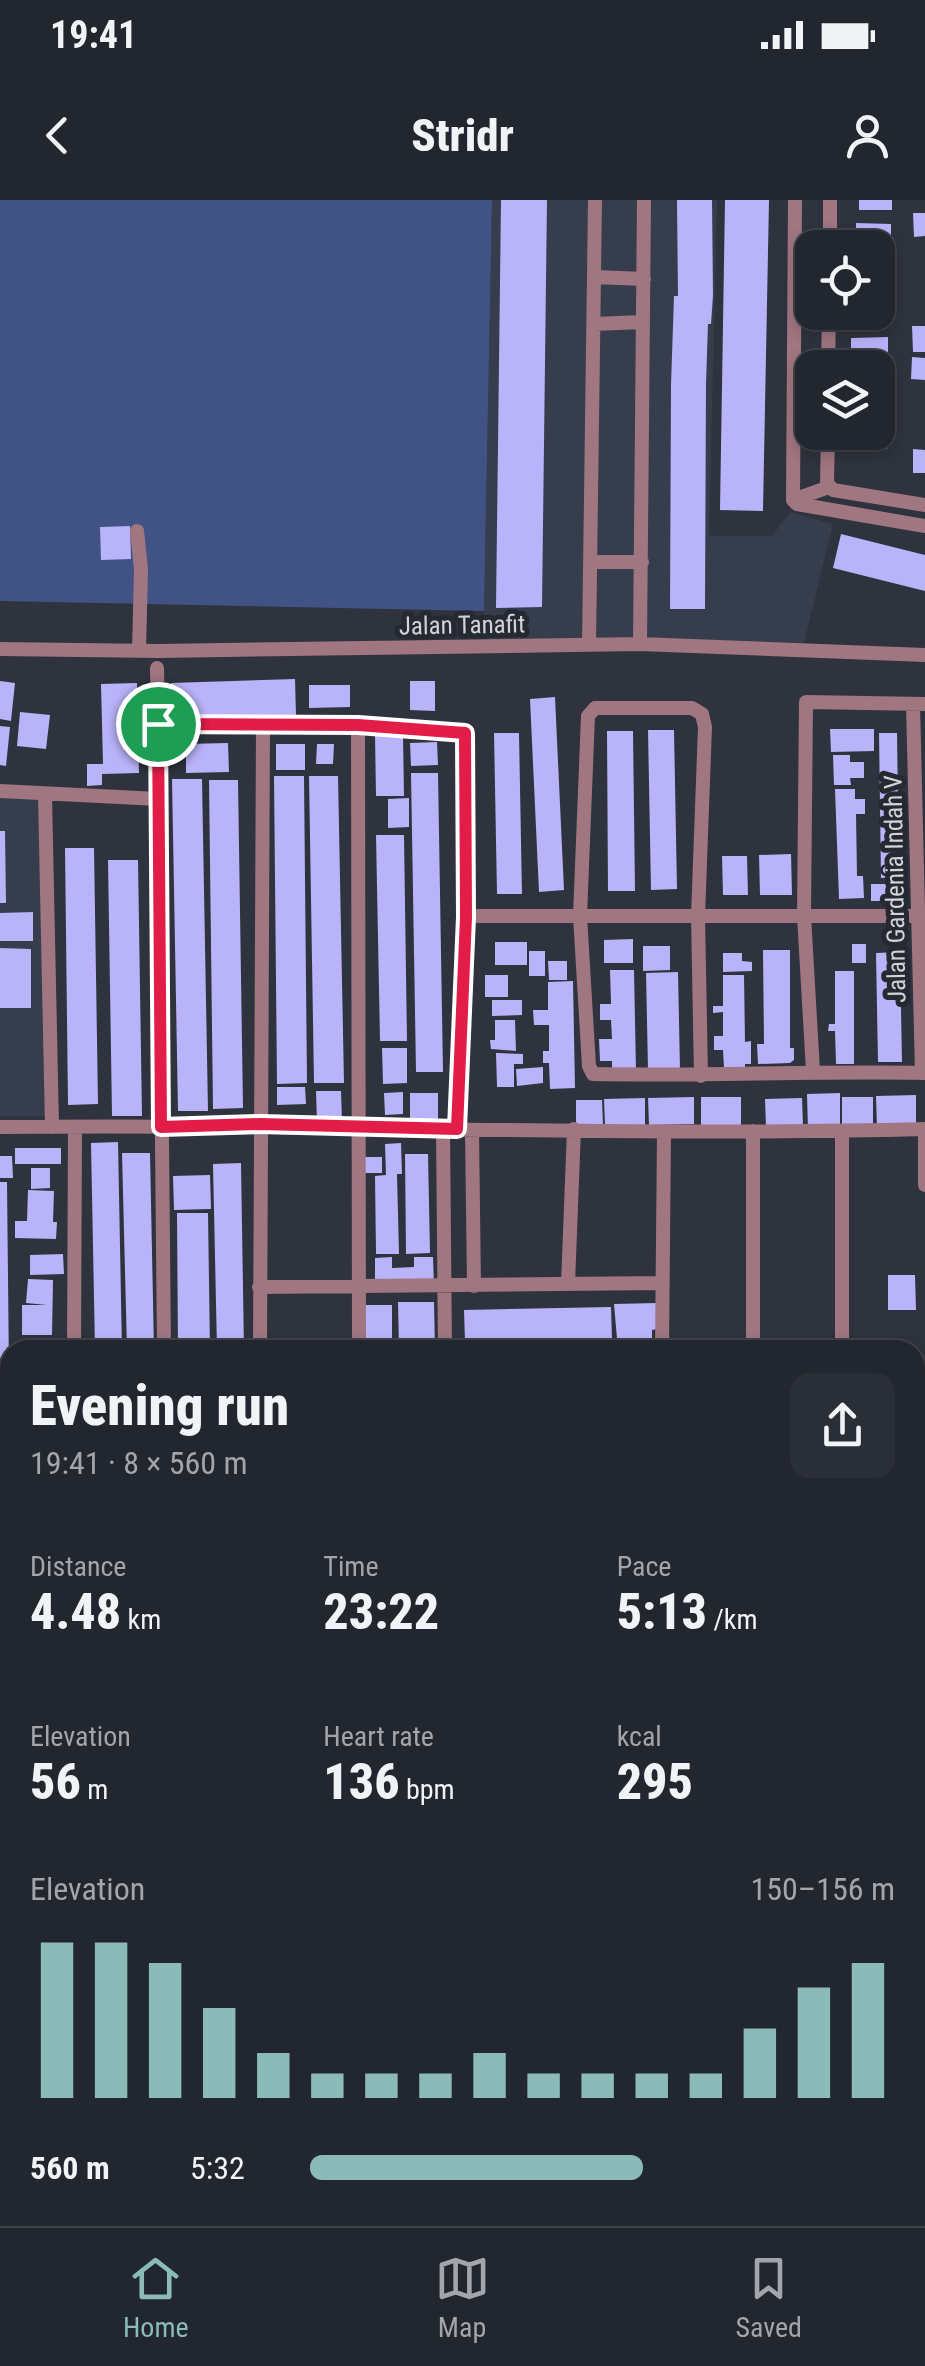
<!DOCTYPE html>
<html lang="en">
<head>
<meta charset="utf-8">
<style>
  :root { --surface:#22262e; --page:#2a2e36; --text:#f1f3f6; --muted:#a2a5aa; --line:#3f434a; --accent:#8bbbb9 }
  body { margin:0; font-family:"Roboto Condensed",sans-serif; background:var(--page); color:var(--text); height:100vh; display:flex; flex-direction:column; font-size:38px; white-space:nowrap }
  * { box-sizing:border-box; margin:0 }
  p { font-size:32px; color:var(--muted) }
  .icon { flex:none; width:55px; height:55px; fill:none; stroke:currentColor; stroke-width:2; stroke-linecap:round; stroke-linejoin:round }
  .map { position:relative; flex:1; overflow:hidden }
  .details { position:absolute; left:0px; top:1140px; width:925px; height:888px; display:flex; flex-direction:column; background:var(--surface); border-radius:30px 30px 0 0; box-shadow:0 5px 15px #0003,0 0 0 2px var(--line) }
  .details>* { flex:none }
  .controls { position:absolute; left:795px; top:30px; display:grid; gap:20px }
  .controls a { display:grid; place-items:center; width:100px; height:100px; border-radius:20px; background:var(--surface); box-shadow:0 5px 15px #0003,0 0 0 2px var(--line); font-size:50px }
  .pin { position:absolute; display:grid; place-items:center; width:85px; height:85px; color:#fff; margin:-42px; border:5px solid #fff; border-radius:50%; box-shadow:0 2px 10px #0007 }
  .round { display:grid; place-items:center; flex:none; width:105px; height:105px; border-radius:20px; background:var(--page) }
  .headline { display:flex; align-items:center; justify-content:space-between; height:170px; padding:0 30px }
  h1 { font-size:55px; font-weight:800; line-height:75px }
  .figures { display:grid; grid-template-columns:repeat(3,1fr); gap:15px; height:170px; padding:10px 30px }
  .figures div { display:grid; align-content:center }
  .figures b { font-size:50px; font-weight:800 }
  .figures small { font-size:28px; font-weight:400 }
  .figures p { font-size:28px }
  .chart { height:280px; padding:20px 30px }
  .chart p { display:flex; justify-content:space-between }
  .chart svg { width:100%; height:180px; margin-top:10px; stroke:var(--accent); stroke-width:6 }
  ul { padding:0 30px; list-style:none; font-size:32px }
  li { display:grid; grid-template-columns:160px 120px 1fr; align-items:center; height:75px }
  li i { height:25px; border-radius:12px; background:var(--accent) }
  .status { display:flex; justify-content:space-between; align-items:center; height:70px; padding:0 50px; background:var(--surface); direction:ltr }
  .status svg { height:28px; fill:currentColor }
  header { display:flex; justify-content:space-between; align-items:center; height:130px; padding:0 30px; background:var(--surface); font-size:45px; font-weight:800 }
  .menu { display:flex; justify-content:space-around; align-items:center; height:140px; border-top:2px solid var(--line); background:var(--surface); font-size:28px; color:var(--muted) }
  .menu a { display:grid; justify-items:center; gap:5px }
  .menu .on { color:var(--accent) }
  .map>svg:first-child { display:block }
  .built { fill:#363d4c }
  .green { fill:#405384 }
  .building { fill:#b9b3f9 }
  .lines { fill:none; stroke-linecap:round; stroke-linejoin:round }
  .street { stroke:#a07680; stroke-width:14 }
  .route-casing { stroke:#fff; stroke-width:20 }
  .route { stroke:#e11d48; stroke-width:12 }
  .labels { text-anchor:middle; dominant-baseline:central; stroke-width:10; stroke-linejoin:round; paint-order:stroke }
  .street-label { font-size:25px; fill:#d0d3d9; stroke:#252932 }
</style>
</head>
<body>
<div class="status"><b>19:41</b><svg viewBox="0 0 49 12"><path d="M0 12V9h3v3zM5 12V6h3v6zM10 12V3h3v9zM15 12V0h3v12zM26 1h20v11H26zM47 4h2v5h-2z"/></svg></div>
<header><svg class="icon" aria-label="back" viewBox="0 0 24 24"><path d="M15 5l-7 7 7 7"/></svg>Stridr<svg class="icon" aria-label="person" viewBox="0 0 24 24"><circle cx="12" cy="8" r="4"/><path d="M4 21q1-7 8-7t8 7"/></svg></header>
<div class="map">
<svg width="925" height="2026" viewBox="0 0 925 2026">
  <rect width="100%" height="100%" fill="#2e333d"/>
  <path class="built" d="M492 0H717L709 336H772L790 312 833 324 803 447 489 442 484 411Z
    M0 597 40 600 47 916H0Z"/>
  <path class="green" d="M0 0H492L484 411 0 401Z"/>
  <path class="building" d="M501 0H547L542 407 496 408Z
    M677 0H712L713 95 711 124H708L706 184 705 409H670L671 185 674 96H678Z
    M725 0H769L763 311 720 310Z
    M859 0H892V10H859Z
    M913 13H925V36L914 37Z
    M856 23 891 24V40L856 39Z
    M878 110H887V126L853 127 852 112Z
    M912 126H925V152H913Z
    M888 137V159L851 160V138Z
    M912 157 925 158V180L911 179Z
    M878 229H887V249H850V232H878Z
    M913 249 925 250V273H913Z
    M130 326 131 359 101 360 100 327Z
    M841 334 925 355V391L833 368Z
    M295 479 296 516 172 519 171 483Z
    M0 481 15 483 11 521 0 519Z
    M410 481H435V511L410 510Z
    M137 483 139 573 102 574V585L87 586V564H103L101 484Z
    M309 485H350V507L309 508Z
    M555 497 564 690 539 692 530 499Z
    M20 512 50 515 46 549 17 546Z
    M0 526 10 527 6 566 0 565Z
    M830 529H874V551L831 552Z
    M648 530H674L677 689 651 690Z
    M607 531H633L635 691H608Z
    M494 533H519L522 694H497Z
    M879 533H897L899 677 881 678Z
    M375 535H403L404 596H376Z
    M437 542 438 565 411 566 410 543Z
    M228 543 229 572 186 573V544Z
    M276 544H305V570H276Z
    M317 544H334L333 564H316Z
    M833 555H850V562H864V578H850L851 585H834Z
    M411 573H438L443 872H416Z
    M274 576H304L307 883 277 884Z
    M309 576H338L344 883H314Z
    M172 579H202L208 911H178Z
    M209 580H238L243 908 213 909Z
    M835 589H855V599H865V614H856L857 676H863L864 698 839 699Z
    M409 598V627L388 628V599Z
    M0 631H5L6 703H0Z
    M376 635H404L407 841H380Z
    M65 648H94L98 904 68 905Z
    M791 654 792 695H760L759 655Z
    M722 656H747L748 695H723Z
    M108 660H138L142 916H112Z
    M871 684H900L901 701H871Z
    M33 712V741H0V713Z
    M633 739V763H604V740Z
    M495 742H527V765H495Z
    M852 744H866V763H852Z
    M643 746H670V770L643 771Z
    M0 748 31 749V808H0Z
    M763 750H790V848H794V860L790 863 758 864 757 844H764Z
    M529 751H545V776H529Z
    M900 752 902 862H878L876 753Z
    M723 753H742V761L752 762V771L723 772Z
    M548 761H567V780H549Z
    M610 770H634L636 871H612V861H600L599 839H612L611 820H600V804H611Z
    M835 771H854V864H836L835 831H828L829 824H835Z
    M678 772 680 870H648L646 773Z
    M485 775H508V797H485Z
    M723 775H744L745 842 751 841V864H745V867L724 868 723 850H714V836H723V812L713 813V806H723Z
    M573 781 575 888 550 889 549 863H543V851H549V825H534L533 810H548V782Z
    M492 800H522V815L492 816Z
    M495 820H515L516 851 491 849 490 840H495Z
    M382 848H407V883L383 884Z
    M496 853 523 854V864H514V887H497Z
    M543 867V883L517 886 516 869Z
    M277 887H305L306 904 277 905Z
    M316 891H341L342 921 317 922Z
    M403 892V914L385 915 384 893Z
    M410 893H438V920H410Z
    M840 893V930H808L807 894Z
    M916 895V927L877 928 876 896Z
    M694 897V924L649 925 648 898Z
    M701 897H741V925H701Z
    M842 897H873V926L842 927Z
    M645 898V926H605L604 899Z
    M802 898 803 926 766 927 765 899Z
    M576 900H602L603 925H576Z
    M118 942 122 1150H95L91 943Z
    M401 943 402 974H397L399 1054H376L375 976 386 975 385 944Z
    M15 948H61V964H15Z
    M122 953H150L154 1150H127Z
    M405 954H428L430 1053 406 1054Z
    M0 956H12L13 978H0Z
    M365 957H382V973H365Z
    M241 963 244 1150H217L213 964Z
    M31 968H50V988L31 989Z
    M210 975 211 1009 174 1010 173 976Z
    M0 982H7L10 1266H0Z
    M28 990 54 991 53 1022H57L56 1039 15 1038V1021H27Z
    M177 1013H208L210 1150H178Z
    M63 1054 64 1074 30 1075V1055Z
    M392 1057V1068L414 1067V1057H433L434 1085 375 1084V1058Z
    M888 1075H915L916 1110H888Z
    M28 1079 53 1080 52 1135H22V1105H47L26 1103Z
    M398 1102H434L435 1150H399Z
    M657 1103V1129L652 1130V1150H618L614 1104Z
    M365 1105H392V1150H366Z
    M611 1107 612 1140 465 1142 464 1110Z
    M28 1140H54L55 1150H28Z
    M915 1306H921L925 1523H915Z
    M0 1316H10V1522H0Z
    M0 1546H3L6 1640H0Z
    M0 1801H9L11 2023 0 2024Z
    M357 2018H390V2026H357Z"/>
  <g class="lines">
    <path class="street" d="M795 0 793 300 797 304 925 326
      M830 48V0
      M595 77 644 79
      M594 124 643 122
      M828 168 829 112
      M828 232 827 283 833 290 925 305
      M793 300 829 287
      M137 331 141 369 139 451
      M590 362H642
      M640 444 644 0
      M589 445 595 0
      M0 449 158 451 640 444 925 455
      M157 468 158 523
      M913 504 922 873
      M358 525 359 1150
      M0 591 158 599
      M45 595 52 927
      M478 716H925
      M813 871 804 716 806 502 925 504
      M701 876 698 716 705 527 702 514 692 508H595L588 516 580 716 589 866 593 874C703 876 814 871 925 873
      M0 927C308 923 617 937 925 929
      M443 929 445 1150
      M925 929V985
      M472 930 474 1086
      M568 1084 574 929
      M259 1087 661 1083
      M74 1150 75 927
      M164 1150 158 523 358 525 465 533 466 717 457 929
      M260 1150 263 526
      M662 1150 664 932
      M753 1150V931
      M842 1150V931
      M0 1280H10
      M915 1545 925 1546
      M0 1654H10
      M0 1675H10
      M0 1785H10
      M915 1849 921 1838 925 1644
      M919 1918 925 1995
      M398 2018V2026
      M664 2018V2026
      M842 2018V2026
      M58 2026V2018
      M147 2026 148 2018
      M244 2026V2018
      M753 2026V2018"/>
  </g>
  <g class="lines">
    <g class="route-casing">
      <path id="route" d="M158 524 358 525 465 533 466 717 457 929 260 924 161 927Z"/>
    </g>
    <use href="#route" class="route"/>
  </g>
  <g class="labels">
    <g class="street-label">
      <text transform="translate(462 425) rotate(-1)">Jalan Tanafit</text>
      <text transform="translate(895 689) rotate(-91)">Jalan Gardenia Indah V</text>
    </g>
  </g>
</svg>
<div class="controls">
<a><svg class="icon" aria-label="locate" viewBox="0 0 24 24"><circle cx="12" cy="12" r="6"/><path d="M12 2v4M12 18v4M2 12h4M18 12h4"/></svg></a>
<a><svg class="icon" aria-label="layers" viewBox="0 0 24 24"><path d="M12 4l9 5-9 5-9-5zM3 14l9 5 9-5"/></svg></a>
</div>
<div class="pin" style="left:158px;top:524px;background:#1e9e55"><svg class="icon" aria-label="arrive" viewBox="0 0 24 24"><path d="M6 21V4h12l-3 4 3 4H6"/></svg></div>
<section class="details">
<div class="headline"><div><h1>Evening run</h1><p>19:41 · 8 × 560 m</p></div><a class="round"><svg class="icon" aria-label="share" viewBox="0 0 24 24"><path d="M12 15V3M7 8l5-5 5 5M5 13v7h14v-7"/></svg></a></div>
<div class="figures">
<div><p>Distance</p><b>4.48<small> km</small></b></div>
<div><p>Time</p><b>23:22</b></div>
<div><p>Pace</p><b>5:13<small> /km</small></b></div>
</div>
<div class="figures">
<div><p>Elevation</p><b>56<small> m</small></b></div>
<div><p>Heart rate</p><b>136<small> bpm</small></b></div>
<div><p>kcal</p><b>295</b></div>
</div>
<div class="chart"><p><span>Elevation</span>150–156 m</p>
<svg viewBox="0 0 160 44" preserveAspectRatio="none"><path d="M5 44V6M15 44V6M25 44V11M35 44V22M45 44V33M55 44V38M65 44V38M75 44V38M85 44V33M95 44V38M105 44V38M115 44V38M125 44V38M135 44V27M145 44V17M155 44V11"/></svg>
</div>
<ul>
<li><b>560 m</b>5:32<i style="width:57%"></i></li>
</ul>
</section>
</div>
<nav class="menu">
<a class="on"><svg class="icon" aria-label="home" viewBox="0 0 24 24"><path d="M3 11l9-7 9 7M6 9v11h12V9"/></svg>Home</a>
<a><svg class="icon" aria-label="map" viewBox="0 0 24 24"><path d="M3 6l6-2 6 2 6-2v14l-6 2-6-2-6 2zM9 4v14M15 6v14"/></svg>Map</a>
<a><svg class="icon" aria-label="saved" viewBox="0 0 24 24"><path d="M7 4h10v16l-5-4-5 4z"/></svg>Saved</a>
</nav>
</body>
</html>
